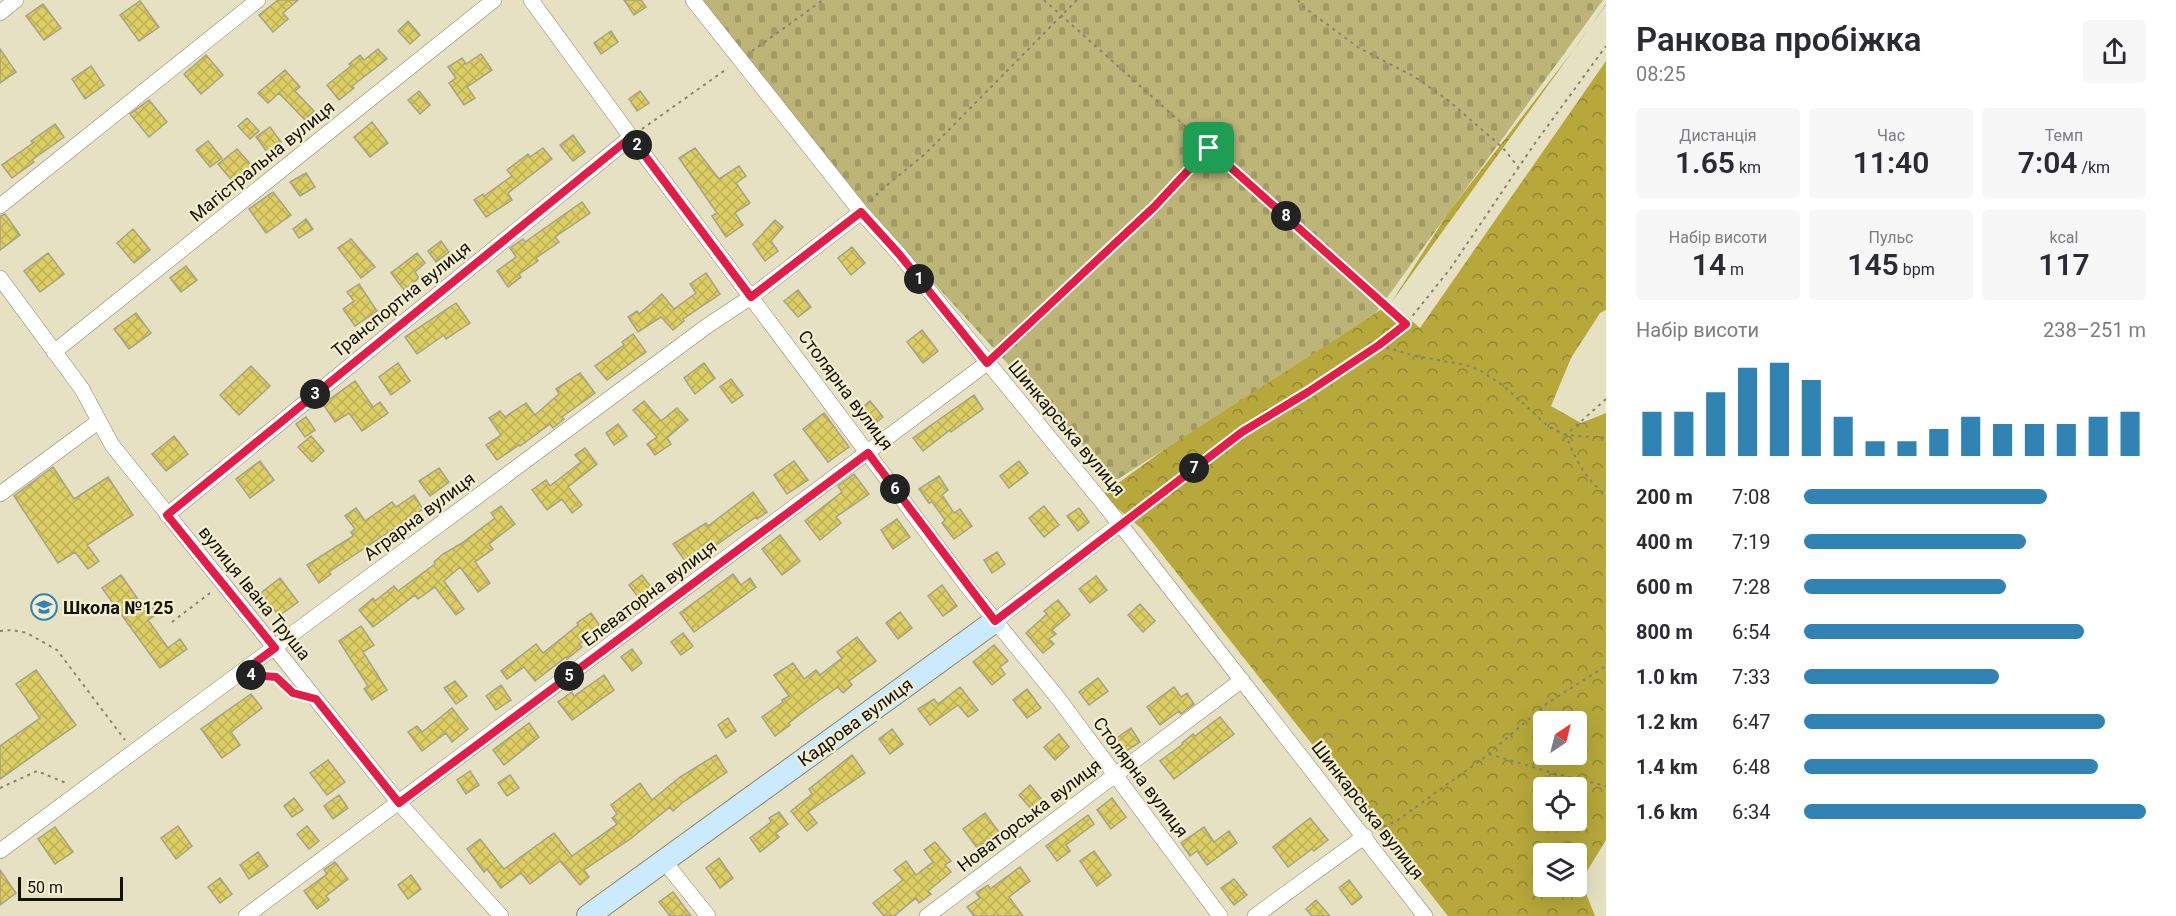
<!DOCTYPE html>
<html lang="uk">
<head>
<meta charset="utf-8">
<style>
  :root { --surface:#fff; --page:#f7f7f7; --text:#2b2b33; --muted:#7c7c81; --accent:#3183b4 }
  body { margin:0; font-family:Roboto,sans-serif; background:var(--page); color:var(--text); height:100vh; display:flex; flex-direction:column; font-size:22px; white-space:nowrap }
  * { box-sizing:border-box; margin:0 }
  p { font-size:20px; color:var(--muted) }
  .icon { flex:none; width:33px; height:33px; fill:none; stroke:currentColor; stroke-width:2; stroke-linecap:round; stroke-linejoin:round }
  .map { position:relative; flex:1; overflow:hidden }
  .panel { display:flex; flex-direction:column; background:var(--surface); width:570px }
  .panel>* { flex:none }
  .needle { width:39px; rotate:35deg }
  .buttons { position:absolute; left:1533px; top:711px; display:grid; gap:12px }
  .buttons a { display:grid; place-items:center; width:54px; height:54px; border-radius:6px; background:var(--surface); box-shadow:0 6px 24px #0002; font-size:30px }
  .scale { position:absolute; left:18px; bottom:15px; width:105px; box-sizing:border-box; padding-left:6px; border:3px solid #151308; border-top:0; font-size:16px; line-height:21px; white-space:nowrap; color:#151308; -webkit-text-stroke:4px #f2eecf; paint-order:stroke }
  .pin { position:absolute; display:grid; place-items:center; width:51px; height:51px; color:#fff; margin:-26px; border-radius:12px; box-shadow:0 3px 9px #0006 }
  .km { position:absolute; width:30px; height:30px; margin:-15px; border-radius:50%; background:#222; color:#fff; font-size:16px; line-height:30px; text-align:center }
  .round { display:grid; place-items:center; flex:none; width:63px; height:63px; border-radius:6px; background:var(--page) }
  .summary { display:flex; align-items:center; justify-content:space-between; height:102px; padding:0 30px }
  h1 { font-size:33px; font-weight:600; line-height:45px }
  .figures { display:grid; grid-template-columns:repeat(3,1fr); gap:9px; height:102px; padding:6px 30px }
  .figures div { display:grid; align-content:center; border-radius:6px; background:var(--page); text-align:center }
  .figures b { font-size:30px; font-weight:600 }
  .figures small { font-size:16px; font-weight:400 }
  .figures p { font-size:16px }
  .chart { height:168px; padding:12px 30px }
  .chart p { display:flex; justify-content:space-between }
  .chart svg { width:100%; height:108px; margin-top:6px; stroke:var(--accent); stroke-width:6 }
  ul { padding:0 30px; list-style:none; font-size:20px }
  li { display:grid; grid-template-columns:96px 72px 1fr; align-items:center; height:45px }
  li i { height:15px; border-radius:8px; background:var(--accent) }
  main { display:flex; flex:1; min-height:0 }
  .map>svg:first-child { display:block }
  .forest { fill:url(#forest-crowns); fill-rule:evenodd }
  .cemetery { fill:url(#cemetery-stones) }
  .building { fill:url(#building-cross-hatch); stroke:#a6a385; stroke-width:1.5 }
  .lines { fill:none; stroke-linecap:round; stroke-linejoin:round }
  .street-casing { stroke:#8b886b; stroke-width:16 }
  .secondary-casing { stroke:#8b886b; stroke-width:24 }
  .path { stroke:#87836e; stroke-width:2; stroke-dasharray:3 4.5; stroke-linecap:butt }
  .street { stroke:#fff; stroke-width:15 }
  .secondary { stroke:#cbeafd; stroke-width:22 }
  .route-casing { stroke:#fff; stroke-width:12 }
  .route { stroke:#e11d48; stroke-width:8 }
  .labels { text-anchor:middle; dominant-baseline:central; stroke-width:4.5; stroke-linejoin:round; paint-order:stroke }
  .street-label { font-size:18px; fill:#151308; stroke:#f2eecf }
  .poi-label { font-size:18px; font-weight:bold; fill:#151308; stroke:#f2eecf; text-anchor:start }
</style>
</head>
<body>
<main>
<div class="map">
<svg width="1606" height="916" viewBox="0 0 1606 916">
  <defs>
    <pattern id="forest-crowns" width="20" height="18" patternUnits="userSpaceOnUse" patternTransform="scale(1.5)"><rect width="20" height="18" fill="#b6a83a"/><path d="M2 6a3 3 0 1 1 6 0M12 15a3 3 0 1 1 6 0" fill="none" stroke="#93882f"/></pattern>
    <pattern id="cemetery-stones" width="16" height="16" patternUnits="userSpaceOnUse" patternTransform="scale(1.5)"><rect width="16" height="16" fill="#bdb477"/><path d="M2 7V4a2 2 0 0 1 4 0v3zM10 15v-3a2 2 0 0 1 4 0v3z" fill="#a29a65"/></pattern>
    <pattern id="building-cross-hatch" width="8" height="8" patternUnits="userSpaceOnUse" patternTransform="scale(1.5)"><rect width="8" height="8" fill="#dcce64"/><path d="M0 0l8 8M0 8l8-8" fill="none" stroke="#bcb055"/></pattern>
  </defs>
  <rect width="100%" height="100%" fill="#e5e1c2"/>
  <path class="forest" d="M1606 4V5L1391 303 1420 328 1606 61V310L1600 313 1571 358 1551 406 1581 423 1606 413V840L1581 881 1595 916H1448L1142 529 1102 495 1169 446 1391 303 1448 213 1579 43ZM1544 722H1576V754H1544ZM1544 788H1576V820H1544ZM1544 854H1576V886H1544Z"/>
  <path class="cemetery" d="M697 0H1603L1375 314 1115 481 870 213Z"/>
  <path class="building" d="M278 0H298L283 13 288 19 273 32 259 15Z
    M624 0H641L646 7 634 15Z
    M140 1 159 27 139 41 120 15Z
    M43 4 61 28 44 40 26 16Z
    M408 21 420 35 410 44 398 31Z
    M611 31 618 42 601 54 594 43Z
    M0 49 16 72 0 83Z
    M378 49 387 59 352 86 354 88 339 100 327 85 351 66 349 64 360 55 364 60Z
    M481 54 492 70 467 87 475 98 464 105 449 83 456 78 448 67 462 58 466 64Z
    M206 55 223 75 201 94 184 74Z
    M91 66 104 85 85 99 72 79Z
    M285 70 300 87 295 91 314 111 305 120 279 93 268 103 258 93Z
    M419 91 430 105 420 114 408 100Z
    M640 91 649 103 637 111 629 99Z
    M149 100 167 122 149 137 130 114Z
    M247 118 259 131 250 139 238 126Z
    M372 122 388 143 370 157 354 137Z
    M55 124 64 137 32 160 34 162 12 178 2 165 33 143 31 141Z
    M270 127 281 142 267 152 256 137Z
    M573 135 585 152 573 161 560 145Z
    M208 141 222 158 210 167 196 150Z
    M543 148 552 159 508 193 512 200 486 217 474 200 483 194 484 196 512 176 507 170 528 154 530 157Z
    M695 148 719 179 739 166 746 176 736 183 750 203 735 213 743 225 726 237 712 216 717 213 679 158Z
    M237 149 254 168 235 184 218 164Z
    M306 173 315 187 300 196 290 182Z
    M273 192 291 215 266 233 249 209Z
    M582 202 590 213 555 237 559 242 536 258 538 261 519 274 521 277 508 287 497 271 516 257 510 248 523 239 525 242Z
    M5 214 20 235 0 250V216Z
    M306 219 313 229 299 238 293 229Z
    M775 220 783 227 771 241 778 251 765 261 753 244Z
    M133 229 150 250 134 263 117 243Z
    M351 239 375 267 361 278 338 248Z
    M441 241 449 252 436 262 428 251Z
    M852 247 865 263 851 275 838 258Z
    M48 253 64 274 40 292 24 271Z
    M417 253 425 263 415 272 419 278 404 290 391 273Z
    M186 266 197 280 181 292 170 278Z
    M706 273 720 294 683 319 684 321 673 330 661 317 638 332 628 317 637 311 639 314 662 294 674 309 696 293 690 284Z
    M359 284 377 311 355 326 343 309 354 301 347 292Z
    M798 290 811 307 798 317 784 301Z
    M456 303 470 323 446 339 444 335 417 354 405 337Z
    M136 313 151 333 129 349 114 329Z
    M922 330 938 351 923 363 907 342Z
    M633 334 646 352 607 380 595 366 624 345 622 342Z
    M398 363 410 381 391 395 379 377Z
    M704 363 715 378 695 394 684 378Z
    M251 366 270 386 239 415 220 395Z
    M580 373 595 393 562 417 564 419 553 428 550 424 520 446 519 445 497 460 486 445 501 435 489 418 500 411 505 417 526 403 535 415 559 394 556 389Z
    M731 379 743 395 732 403 720 387Z
    M355 381 373 407 380 402 388 413 362 431 349 413 335 422 323 404Z
    M974 395 983 409 951 432 950 430 923 451 913 438Z
    M644 401 661 421 677 408 688 420 667 438 671 444 655 455 647 444 657 437 633 410Z
    M870 401 883 417 872 426 859 410Z
    M824 413 849 447 828 462 803 429Z
    M306 417 315 430 305 437 296 424Z
    M618 424 627 436 614 445 606 433Z
    M174 436 188 454 166 471 152 454Z
    M311 436 324 451 312 462 298 447Z
    M585 448 597 464 568 487 582 505 572 513 562 499 547 510 532 490 546 480 550 486 581 462 575 455Z
    M260 461 274 480 250 498 236 479Z
    M794 461 808 480 787 494 774 475Z
    M1019 461 1028 473 1009 488 1000 476Z
    M53 467 74 499 108 477 133 515 87 545 99 561 88 569 75 552 58 563 14 496Z
    M439 468 449 482 430 496 419 481Z
    M854 474 869 494 836 517 841 523 820 540 805 521 842 492 838 486Z
    M939 476 948 490 942 495 954 513 960 509 972 526 954 539 942 523 945 520 932 502 929 503 919 489Z
    M753 492 767 512 757 519 756 517 688 565 673 544 706 523 708 526Z
    M414 495 423 509 329 572 331 574 319 583 307 565 353 536 351 532 355 529 345 516 356 508 365 521 392 502 396 507Z
    M501 506 515 524 489 544 493 549 475 562 490 583 478 592 460 567 444 581 464 609 456 615 435 587 418 599 415 595 373 627 359 610 373 598 375 601 394 586 398 591 435 564 434 562 443 554 462 543 495 518 491 513Z
    M1044 506 1059 525 1044 537 1029 518Z
    M1079 508 1089 522 1078 531 1067 516Z
    M897 519 910 537 893 549 881 530Z
    M780 535 800 561 782 575 762 549Z
    M997 552 1005 564 992 573 984 560Z
    M733 574 741 585 750 578 756 587 694 632 680 613Z
    M121 575 142 605 149 600 159 613 148 620 168 648 180 639 187 649 160 668 102 588Z
    M642 575 654 591 641 601 629 585Z
    M1096 576 1107 590 1090 603 1079 589Z
    M280 578 298 602 279 616 261 593Z
    M942 585 957 606 943 616 928 596Z
    M1058 600 1070 615 1052 630 1056 634 1049 639 1054 644 1043 653 1026 633 1047 614 1044 611Z
    M1140 604 1155 621 1143 632 1128 615Z
    M900 612 912 628 898 639 886 623Z
    M591 613 602 629 579 644 582 647 567 659 566 657 535 681 524 667 507 679 501 671 536 644 543 653 578 625 577 623Z
    M361 626 374 645 363 652 387 690 372 700 364 689 368 686 339 641Z
    M683 633 693 646 681 655 671 642Z
    M857 637 876 661 849 681 852 685 843 693 838 687 807 709 789 723 790 725 775 736 762 717 783 702 782 700 789 696 774 675 793 663 804 679 816 670 820 675 842 658 837 652Z
    M994 645 1008 661 1000 667 1005 674 992 685 973 662Z
    M632 649 642 663 632 671 621 657Z
    M36 670 76 725 0 779V746L40 718 16 684Z
    M604 675 614 690 572 720 558 702 572 692 574 696Z
    M1098 678 1108 691 1089 705 1079 692Z
    M455 681 467 696 456 704 444 688Z
    M501 685 511 700 496 710 486 696Z
    M960 687 978 710 968 717 958 705 930 725 918 709 934 699 938 704Z
    M1174 687 1181 697 1187 693 1194 704 1181 714 1179 711 1160 725 1147 707Z
    M1027 689 1041 708 1027 718 1013 700Z
    M251 694 262 708 231 732 240 745 222 758 201 729Z
    M452 708 468 729 452 742 446 733 422 751 408 732 417 726 422 732Z
    M1220 717 1234 734 1174 779 1160 761 1183 744 1182 743 1193 734 1195 736Z
    M728 718 736 731 726 738 718 725Z
    M529 723 539 737 504 765 493 750Z
    M1131 728 1140 742 1120 755 1111 742Z
    M892 729 903 744 890 754 879 739Z
    M1059 734 1069 747 1055 760 1044 747Z
    M716 755 727 772 682 803 673 811 670 807 629 840 584 870 589 877 580 885 560 861 530 884 521 873 501 888 487 869 484 872 467 849 480 839 504 869 554 833 572 856 617 824 612 818 617 814 611 805 640 783 652 800 680 777Z
    M852 755 865 773 808 812 817 823 807 831 791 811 812 794 809 789Z
    M328 760 345 782 327 795 310 773Z
    M470 771 479 785 466 794 457 780Z
    M510 775 519 788 507 796 498 783Z
    M1030 785 1043 801 1032 810 1019 795Z
    M339 795 348 808 333 819 324 806Z
    M294 798 303 810 292 817 284 806Z
    M1112 798 1126 817 1111 829 1097 810Z
    M779 812 788 824 776 833 779 837 760 852 750 838 771 822 769 818Z
    M985 813 999 832 977 848 963 829Z
    M1088 815 1094 824 1066 845 1070 851 1057 861 1046 846Z
    M1310 818 1328 840 1314 851 1312 849 1288 867 1273 847Z
    M178 826 192 846 176 859 161 838Z
    M307 826 319 841 309 849 297 834Z
    M55 827 73 852 55 864 38 839Z
    M1204 827 1214 842 1229 831 1237 843 1207 865 1197 851 1190 856 1181 843Z
    M935 842 951 861 945 865 951 872 928 891 931 894 919 903 916 898 894 916H884L873 903 903 880 894 870 906 861 916 875 933 862 924 850Z
    M1094 851 1111 875 1097 886 1080 861Z
    M258 852 268 866 249 879 240 865Z
    M719 858 733 878 720 888 706 868Z
    M335 862 348 879 326 896 329 900 317 909 304 891 327 874 324 870Z
    M1020 867 1030 881 1009 897 1023 916H974L967 907 980 898 976 893 988 885 990 889Z
    M0 870 16 893 0 905Z
    M411 875 421 889 408 899 398 885Z
    M220 878 232 894 220 903 208 887Z
    M1234 879 1247 895 1234 905 1221 888Z
    M1349 880 1362 897 1352 905 1339 888Z
    M673 892 691 916H670L659 902Z
    M1316 900 1330 916H1312L1306 909Z"/>
  <g class="lines">
    <g class="street-casing">
      <path id="street" d="M531 0 631 137 967 586 1058 698 1220 916
        M693 0 861 212 899 254 1120 524 1425 916
        M0 13 16 0
        M0 206 258 0
        M0 278 82 389 112 445 399 803 501 916
        M54 352 494 0
        M0 494 99 421
        M167 515 631 137
        M995 621 1120 524
        M0 851 707 326 751 297 861 212
        M664 861 708 916
        M246 916 987 363
        M927 916 1242 680
        M1255 916 1365 836"/>
    </g>
    <g class="secondary-casing">
      <path id="secondary" d="M588 916 995 621"/>
    </g>
    <path class="path" d="M1044 0 1406 324
      M1298 0 1301 5 1359 48 1415 77 1449 101 1503 148 1519 168
      M752 51 823 0
      M642 129 728 68
      M871 201 881 190 925 154 1077 0
      M1379 345 1415 356 1466 365 1481 371 1505 387 1549 427 1566 435 1606 438
      M998 353 1154 207 1209 148
      M1606 399 1566 435C1575 459 1585 479 1606 495
      M1132 515 1242 432 1308 392 1379 345 1406 324 1450 269 1533 146 1606 46
      M172 622 210 593
      M0 631 12 630 27 633 57 650 125 740
      M261 676 276 677 283 683
      M1489 754 1553 773 1606 786
      M0 788 37 771 66 783
      M1377 830 1398 820 1485 757 1546 704 1606 666"/>
    <use href="#street" class="street"/>
    <use href="#secondary" class="secondary"/>
  </g>
  <g class="lines">
    <g class="route-casing">
      <path id="route" d="M631 137 751 297 861 212 899 254 987 363 1154 207 1209 148 1406 324 1379 345 1308 392 1242 432 995 621 868 453 399 803 316 699 293 693 276 677 240 674 275 648 167 515Z"/>
    </g>
    <use href="#route" class="route"/>
  </g>
  <defs>
    <g id="school-ring" transform="scale(1.35)"><circle r="9.5" fill="#f2eecf" stroke="#3183b4" stroke-width="1.5"/><path d="M0-5L7-2L0 1L-7-2ZM-4 1L0 2.5L4 1V4Q0 6-4 4Z" fill="#3183b4"/></g>
  </defs>
  <g fill-rule="evenodd">
    <use href="#school-ring" x="44" y="607"/>
  </g>
  <g class="labels">
    <g class="street-label">
      <text transform="translate(262 161) rotate(-39)">Магістральна вулиця</text>
      <text transform="translate(401 299) rotate(-39)">Транспортна вулиця</text>
      <text transform="translate(846 390) rotate(53)">Столярна вулиця</text>
      <text transform="translate(1067 428) rotate(50)">Шинкарська вулиця</text>
      <text transform="translate(419 516) rotate(-37)">Аграрна вулиця</text>
      <text transform="translate(255 593) rotate(51)">вулиця Івана Труша</text>
      <text transform="translate(649 593) rotate(-37)">Елеваторна вулиця</text>
      <text transform="translate(855 722) rotate(-36)">Кадрова вулиця</text>
      <text transform="translate(1141 777) rotate(53)">Столярна вулиця</text>
      <text transform="translate(1368 810) rotate(52)">Шинкарська вулиця</text>
      <text transform="translate(1029 815) rotate(-37)">Новаторська вулиця</text>
    </g>
    <g class="poi-label">
      <text x="63" y="607">Школа №125</text>
    </g>
  </g>
</svg>
<div class="buttons">
<a><svg class="needle" viewBox="-14 -14 28 28"><path d="M0-13l5 13h-10z" fill="#e53935"/><path d="M0 13l5-13h-10z" fill="#7c7c81"/></svg></a>
<a><svg class="icon" aria-label="locate" viewBox="0 0 24 24"><circle cx="12" cy="12" r="6"/><path d="M12 2v4M12 18v4M2 12h4M18 12h4"/></svg></a>
<a><svg class="icon" aria-label="layers" viewBox="0 0 24 24"><path d="M12 4l9 5-9 5-9-5zM3 14l9 5 9-5"/></svg></a>
</div>
<div class="scale">50 m</div>
<div class="pin" style="left:1209px;top:148px;background:#1e9e55"><svg class="icon" aria-label="arrive" viewBox="0 0 24 24"><path d="M6 21V4h12l-3 4 3 4H6"/></svg></div>
<b class="km" style="left:919px;top:279px">1</b>
<b class="km" style="left:637px;top:145px">2</b>
<b class="km" style="left:315px;top:394px">3</b>
<b class="km" style="left:251px;top:675px">4</b>
<b class="km" style="left:569px;top:676px">5</b>
<b class="km" style="left:895px;top:489px">6</b>
<b class="km" style="left:1194px;top:468px">7</b>
<b class="km" style="left:1286px;top:216px">8</b>
</div>
<section class="panel">
<div class="summary"><div><h1>Ранкова пробіжка</h1><p>08:25</p></div><a class="round"><svg class="icon" aria-label="share" viewBox="0 0 24 24"><path d="M12 15V3M7 8l5-5 5 5M5 13v7h14v-7"/></svg></a></div>
<div class="figures">
<div><p>Дистанція</p><b>1.65<small> km</small></b></div>
<div><p>Час</p><b>11:40</b></div>
<div><p>Темп</p><b>7:04<small> /km</small></b></div>
</div>
<div class="figures">
<div><p>Набір висоти</p><b>14<small> m</small></b></div>
<div><p>Пульс</p><b>145<small> bpm</small></b></div>
<div><p>kcal</p><b>117</b></div>
</div>
<div class="chart"><p><span>Набір висоти</span>238–251 m</p>
<svg viewBox="0 0 160 44" preserveAspectRatio="none"><path d="M5 44V26M15 44V26M25 44V18M35 44V8M45 44V6M55 44V13M65 44V28M75 44V38M85 44V38M95 44V33M105 44V28M115 44V31M125 44V31M135 44V31M145 44V28M155 44V26"/></svg>
</div>
<ul>
<li><b>200 m</b>7:08<i style="width:71%"></i></li>
<li><b>400 m</b>7:19<i style="width:65%"></i></li>
<li><b>600 m</b>7:28<i style="width:59%"></i></li>
<li><b>800 m</b>6:54<i style="width:82%"></i></li>
<li><b>1.0 km</b>7:33<i style="width:57%"></i></li>
<li><b>1.2 km</b>6:47<i style="width:88%"></i></li>
<li><b>1.4 km</b>6:48<i style="width:86%"></i></li>
<li><b>1.6 km</b>6:34<i style="width:100%"></i></li>
</ul>
</section>
</main>
</body>
</html>
